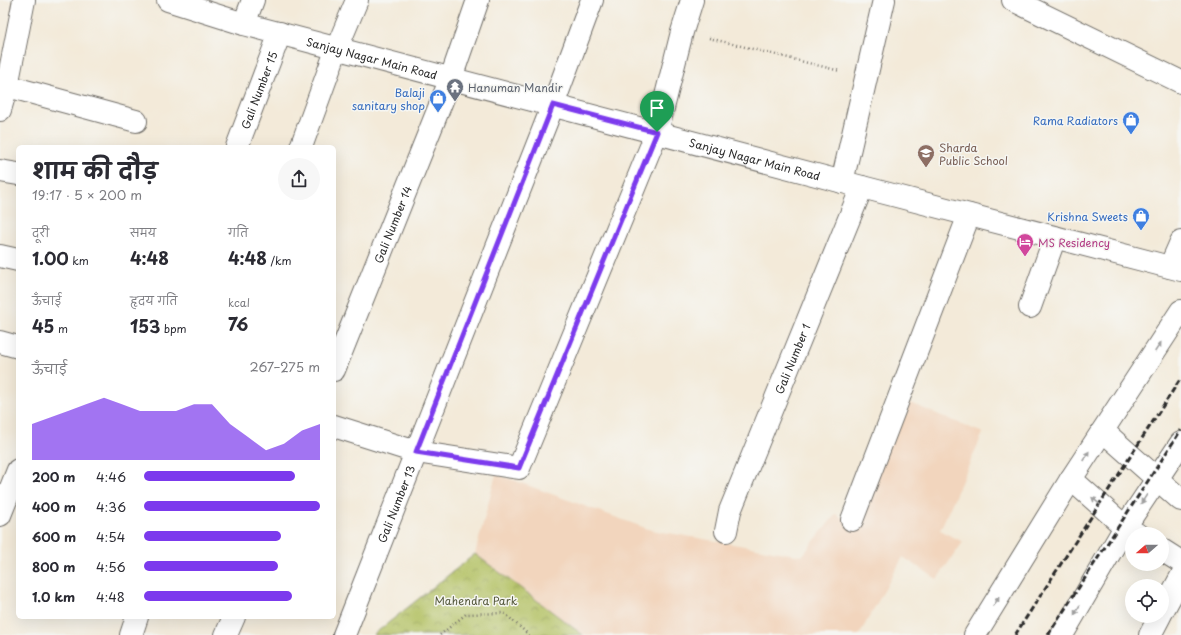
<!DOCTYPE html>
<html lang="hi">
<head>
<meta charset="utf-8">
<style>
  :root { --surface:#fff; --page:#f7f7f7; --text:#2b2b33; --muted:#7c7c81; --accent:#7c3aed }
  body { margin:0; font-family:"Playpen Sans","Playpen Sans Deva",sans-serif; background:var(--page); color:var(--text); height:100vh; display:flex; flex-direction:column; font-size:15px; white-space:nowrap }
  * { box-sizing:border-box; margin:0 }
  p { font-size:13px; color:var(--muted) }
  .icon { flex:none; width:22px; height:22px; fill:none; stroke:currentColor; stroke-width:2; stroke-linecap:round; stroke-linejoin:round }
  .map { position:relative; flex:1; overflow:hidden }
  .details { position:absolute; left:16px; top:145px; width:320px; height:474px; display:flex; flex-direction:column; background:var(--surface); border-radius:6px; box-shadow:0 4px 16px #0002 }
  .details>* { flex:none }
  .needle { width:26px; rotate:250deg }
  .fabs { position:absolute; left:1125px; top:527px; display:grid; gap:8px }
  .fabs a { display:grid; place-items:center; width:44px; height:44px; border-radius:50%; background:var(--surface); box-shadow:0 4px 16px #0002; font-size:20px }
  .pin { position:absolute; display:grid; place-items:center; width:34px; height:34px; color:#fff; margin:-41px -17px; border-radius:50% 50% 50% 0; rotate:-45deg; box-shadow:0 0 4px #0007 }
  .pin .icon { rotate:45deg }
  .round { display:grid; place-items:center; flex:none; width:42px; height:42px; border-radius:21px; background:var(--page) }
  .head { display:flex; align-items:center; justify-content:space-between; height:68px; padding:0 16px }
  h1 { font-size:22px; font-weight:700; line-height:30px }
  .stats { display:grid; grid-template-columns:repeat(3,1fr); gap:6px; height:68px; padding:4px 16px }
  .stats div { display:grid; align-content:center }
  .stats b { font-size:17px; font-weight:700 }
  .stats small { font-size:11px; font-weight:400 }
  .stats p { font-size:11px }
  .chart { height:112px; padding:8px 16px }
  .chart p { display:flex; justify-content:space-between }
  .chart svg { width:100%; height:72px; margin-top:4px; fill:var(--accent); opacity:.7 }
  ul { padding:0 16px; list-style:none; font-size:13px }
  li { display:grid; grid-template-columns:64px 48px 1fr; align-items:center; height:30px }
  li i { height:10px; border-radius:5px; background:var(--accent) }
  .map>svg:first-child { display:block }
  .built { fill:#f2d5bd }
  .park { fill:url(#park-crowns); stroke:#6f7648 }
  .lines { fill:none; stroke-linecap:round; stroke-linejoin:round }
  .minor-casing { stroke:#716e68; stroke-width:24 }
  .major-casing { stroke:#716e68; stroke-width:24 }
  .path { stroke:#716e68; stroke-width:2.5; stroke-dasharray:1 3; stroke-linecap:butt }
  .minor { stroke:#fff; stroke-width:22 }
  .major { stroke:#fff; stroke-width:22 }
  .rail { stroke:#2b2b2b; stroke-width:3; stroke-dasharray:6 3; stroke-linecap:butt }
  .oneway { fill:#a0a0a0 }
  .route-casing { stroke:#fff; stroke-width:8 }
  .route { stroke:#7c3aed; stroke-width:5 }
  .labels { text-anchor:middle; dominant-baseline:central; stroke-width:3; stroke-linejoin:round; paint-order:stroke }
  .street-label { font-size:11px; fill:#2b2b2b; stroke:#f6f6f2 }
  .worship-label { font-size:11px; fill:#5b616d; stroke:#f6f6f2; text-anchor:start }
  .shop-label { font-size:11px; fill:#366cbe; stroke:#f6f6f2; text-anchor:end }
  .education-label { font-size:11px; fill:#785e54; stroke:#f6f6f2; text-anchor:start }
  .hotel-label { font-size:11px; fill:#b23c85; stroke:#f6f6f2; text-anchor:start }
  .park-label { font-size:11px; fill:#54583c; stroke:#f6f6f2 }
</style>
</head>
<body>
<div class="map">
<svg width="1181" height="635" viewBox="0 0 1181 635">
  <defs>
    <pattern id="park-crowns" width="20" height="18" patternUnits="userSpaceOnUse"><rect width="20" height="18" fill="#b3c164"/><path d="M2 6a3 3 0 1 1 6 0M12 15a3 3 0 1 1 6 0" fill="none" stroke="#929d53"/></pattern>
  </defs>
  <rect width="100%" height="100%" fill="#f6f6f2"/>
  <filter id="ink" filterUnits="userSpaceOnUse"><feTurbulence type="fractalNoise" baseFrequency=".025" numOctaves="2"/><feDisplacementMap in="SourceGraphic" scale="8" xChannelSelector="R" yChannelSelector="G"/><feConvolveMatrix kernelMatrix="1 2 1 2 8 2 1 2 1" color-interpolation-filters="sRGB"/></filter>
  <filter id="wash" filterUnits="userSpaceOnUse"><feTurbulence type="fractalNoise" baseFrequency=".012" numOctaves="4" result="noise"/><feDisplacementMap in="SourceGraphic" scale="16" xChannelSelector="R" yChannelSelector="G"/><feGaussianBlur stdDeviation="0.9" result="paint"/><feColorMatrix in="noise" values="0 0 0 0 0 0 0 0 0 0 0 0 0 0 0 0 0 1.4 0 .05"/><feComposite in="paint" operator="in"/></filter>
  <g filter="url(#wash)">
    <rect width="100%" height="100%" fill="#f3ead9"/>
    <path class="built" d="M903 400 983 433 940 530 963 542 937 579 903 557 859 635H583L475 554 496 474 651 530 802 556 836 514 857 527Z"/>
    <path class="park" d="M475 554 583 635H373Z"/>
  </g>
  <g filter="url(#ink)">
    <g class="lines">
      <g class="minor-casing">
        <g id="minor">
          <path id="s1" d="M168 0 244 24 862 187 1181 270"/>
          <path d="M1013 0 1181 82"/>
          <path d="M244 24 253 0"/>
          <path d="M0 84 136 121"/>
          <path d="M0 110 7 86 24 0"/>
          <path id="s2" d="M237 147 280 33"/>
          <path d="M301 147 337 48 357 0"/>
          <path d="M0 171 18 174"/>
          <path d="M842 182 884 0"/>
          <path d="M0 256 18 260"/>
          <path d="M1170 267 1181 242"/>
          <path d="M1030 307 1055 237"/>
          <path d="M0 342 18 347"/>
          <path id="s3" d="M334 370 451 78 478 0"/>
          <path d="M334 426 416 452 519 468 657 132 682 32 692 0"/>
          <path d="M1103 431 1181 500"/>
          <path d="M1071 479 1125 527 1137 534"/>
          <path d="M0 515 18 470"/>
          <path d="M852 520 969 215"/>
          <path id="s4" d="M726 531 730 511 862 187"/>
          <path d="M1162 550 1181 562"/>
          <path d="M1162 612 1181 577"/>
          <path d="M131 635 137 617"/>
          <path d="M226 635 234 617"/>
          <path id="s5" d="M344 635 553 105 592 0"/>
          <path d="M1150 635 1160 616"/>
        </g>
      </g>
      <g class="major-casing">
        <path id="major" d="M975 635 1071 479 1181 311
          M1062 635 1125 527 1181 443"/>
      </g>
      <path class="path" d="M709 38 840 71
        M440 635 466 614 504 613 529 635"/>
      <use href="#minor" class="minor"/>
      <use href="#major" class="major"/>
      <path class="rail" d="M1015 635 1181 378
        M1048 635 1181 430"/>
    </g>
    <defs><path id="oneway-solid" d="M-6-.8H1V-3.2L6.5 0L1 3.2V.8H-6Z"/></defs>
    <g class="oneway">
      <use href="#oneway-solid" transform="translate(1158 347) rotate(-57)"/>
      <use href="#oneway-solid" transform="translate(1086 456) rotate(-57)"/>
      <use href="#oneway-solid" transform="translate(1144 499) rotate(123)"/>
      <use href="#oneway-solid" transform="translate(1096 501) rotate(-139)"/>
      <use href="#oneway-solid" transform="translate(996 602) rotate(-58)"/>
      <use href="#oneway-solid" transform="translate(1077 610) rotate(120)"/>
    </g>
  </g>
  <g class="lines" filter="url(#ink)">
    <g class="route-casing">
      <path id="route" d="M553 105 657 132 519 468 416 452Z"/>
    </g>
    <use href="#route" class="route"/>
  </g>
  <defs>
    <g id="temple-pin" transform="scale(0.9)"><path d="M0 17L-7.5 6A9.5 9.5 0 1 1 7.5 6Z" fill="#6b7280" stroke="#f6f6f2"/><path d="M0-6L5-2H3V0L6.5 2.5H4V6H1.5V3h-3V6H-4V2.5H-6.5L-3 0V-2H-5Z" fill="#fff"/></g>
    <g id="shop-pin" transform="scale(0.9)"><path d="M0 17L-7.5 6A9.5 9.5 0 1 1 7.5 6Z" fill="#3f7fe0" stroke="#f6f6f2"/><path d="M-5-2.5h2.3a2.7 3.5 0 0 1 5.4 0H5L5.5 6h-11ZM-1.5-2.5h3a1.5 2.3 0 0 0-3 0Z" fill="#fff"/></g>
    <g id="school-pin" transform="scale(0.9)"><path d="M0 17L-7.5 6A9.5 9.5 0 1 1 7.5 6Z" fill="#8d6e63" stroke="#f6f6f2"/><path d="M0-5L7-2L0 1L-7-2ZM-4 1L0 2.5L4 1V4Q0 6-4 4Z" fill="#fff"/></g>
    <g id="hotel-pin" transform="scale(0.9)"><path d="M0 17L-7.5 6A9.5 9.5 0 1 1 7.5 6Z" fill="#d1479c" stroke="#f6f6f2"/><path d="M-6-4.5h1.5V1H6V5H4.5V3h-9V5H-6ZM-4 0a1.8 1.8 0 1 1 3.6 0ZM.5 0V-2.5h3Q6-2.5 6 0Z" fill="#fff"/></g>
  </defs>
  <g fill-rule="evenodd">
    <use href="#temple-pin" x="455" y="87"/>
    <use href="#shop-pin" x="438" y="98"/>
    <use href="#shop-pin" x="1131" y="120"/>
    <use href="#school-pin" x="926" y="153"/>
    <use href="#shop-pin" x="1141" y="216"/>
    <use href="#hotel-pin" x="1025" y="242"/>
  </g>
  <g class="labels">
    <g class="street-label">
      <text stroke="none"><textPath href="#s1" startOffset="212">Sanjay Nagar Main Road</textPath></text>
      <text stroke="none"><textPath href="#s2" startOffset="61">Gali Number 15</textPath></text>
      <text stroke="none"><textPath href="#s1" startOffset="608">Sanjay Nagar Main Road</textPath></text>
      <text stroke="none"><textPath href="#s3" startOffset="157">Gali Number 14</textPath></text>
      <text stroke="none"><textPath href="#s4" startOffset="185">Gali Number 1</textPath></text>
      <text stroke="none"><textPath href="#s5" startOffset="141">Gali Number 13</textPath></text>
    </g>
    <g class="worship-label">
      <text x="468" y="87">Hanuman Mandir</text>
    </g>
    <g class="shop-label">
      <text x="425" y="92">Balaji<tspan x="425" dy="13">sanitary shop</tspan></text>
      <text x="1118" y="120">Rama Radiators</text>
      <text x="1128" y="216">Krishna Sweets</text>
    </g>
    <g class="education-label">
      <text x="939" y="147">Sharda<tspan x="939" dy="13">Public School</tspan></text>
    </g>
    <g class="hotel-label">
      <text x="1038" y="242">MS Residency</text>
    </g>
    <g class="park-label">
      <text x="476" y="600">Mahendra Park</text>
    </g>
  </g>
</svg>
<div class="fabs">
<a><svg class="needle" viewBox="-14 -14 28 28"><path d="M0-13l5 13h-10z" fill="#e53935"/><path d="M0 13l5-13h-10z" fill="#7c7c81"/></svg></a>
<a><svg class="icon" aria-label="locate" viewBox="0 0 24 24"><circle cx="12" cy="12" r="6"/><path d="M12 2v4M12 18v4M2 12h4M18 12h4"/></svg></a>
</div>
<div class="pin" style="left:657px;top:132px;background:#1e9e55"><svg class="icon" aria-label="arrive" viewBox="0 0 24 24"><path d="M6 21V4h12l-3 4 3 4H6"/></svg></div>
<section class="details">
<div class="head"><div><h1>शाम की दौड़</h1><p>19:17 · 5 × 200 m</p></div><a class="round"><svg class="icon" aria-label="share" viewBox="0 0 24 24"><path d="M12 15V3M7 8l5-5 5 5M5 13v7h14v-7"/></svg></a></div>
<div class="stats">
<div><p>दूरी</p><b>1.00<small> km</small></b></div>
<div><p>समय</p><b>4:48</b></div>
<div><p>गति</p><b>4:48<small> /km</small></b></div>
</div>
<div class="stats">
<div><p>ऊँचाई</p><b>45<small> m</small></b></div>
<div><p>हृदय गति</p><b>153<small> bpm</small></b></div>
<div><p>kcal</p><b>76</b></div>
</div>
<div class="chart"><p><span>ऊँचाई</span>267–275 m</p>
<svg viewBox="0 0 160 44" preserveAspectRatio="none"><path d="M0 44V22L10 18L20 14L30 10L40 6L50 10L60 14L70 14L80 14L90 10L100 10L110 22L120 30L130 38L140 34L150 26L160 22V44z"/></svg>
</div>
<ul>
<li><b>200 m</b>4:46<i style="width:86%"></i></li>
<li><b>400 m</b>4:36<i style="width:100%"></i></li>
<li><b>600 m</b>4:54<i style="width:78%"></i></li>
<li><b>800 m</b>4:56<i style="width:76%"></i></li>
<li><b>1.0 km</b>4:48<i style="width:84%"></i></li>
</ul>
</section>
</div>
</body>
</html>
